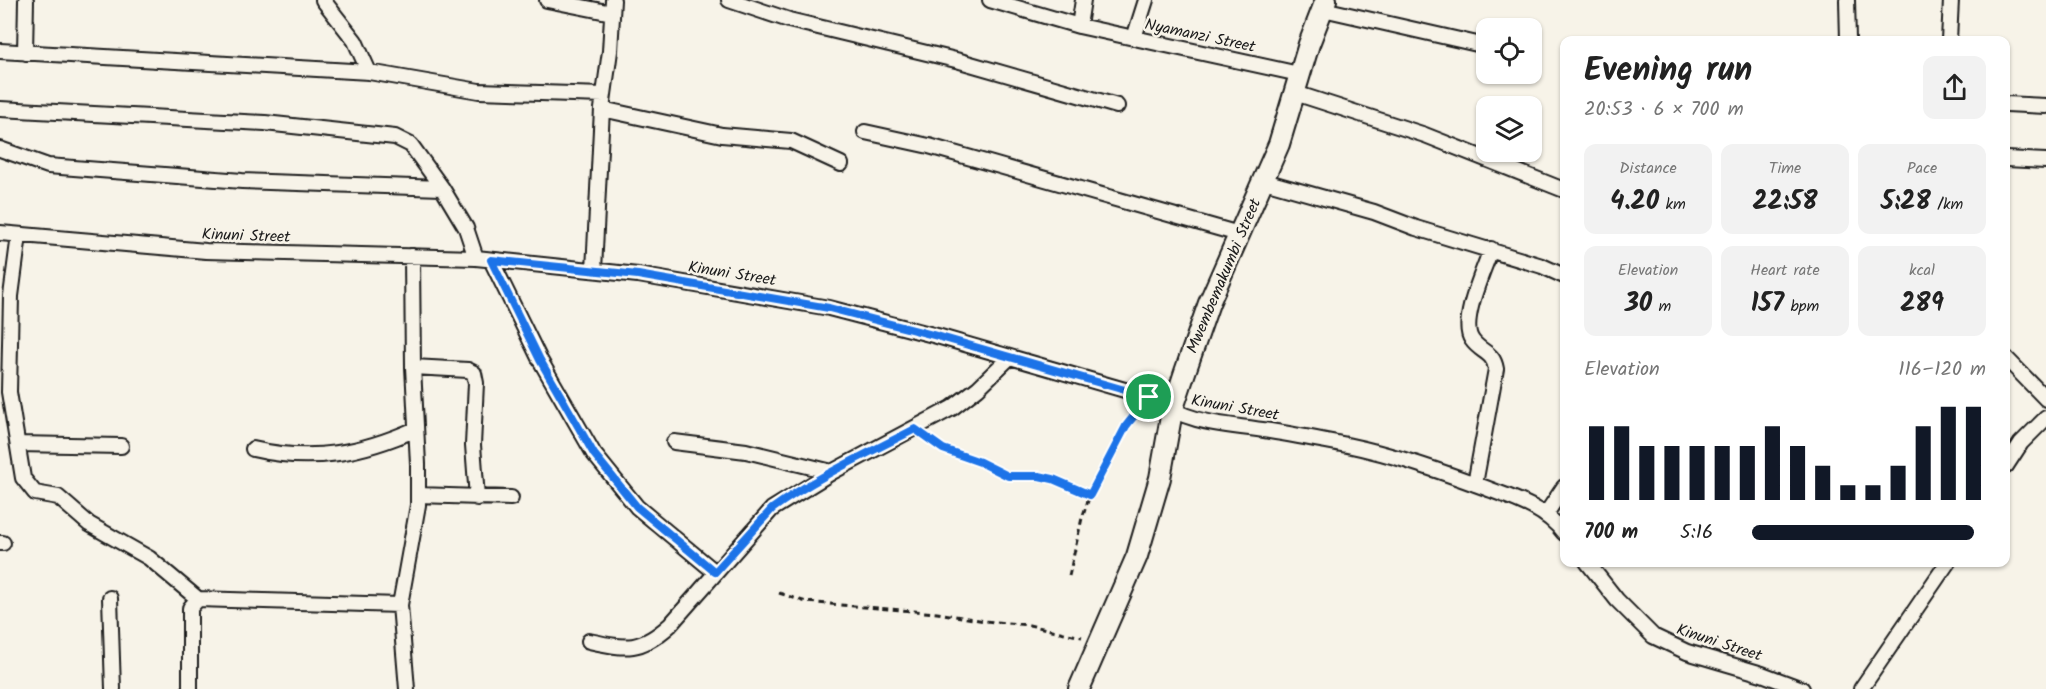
<!DOCTYPE html>
<html lang="en">
<head>
<meta charset="utf-8">
<style>
  :root { --surface:#fff; --page:#f2f2f2; --text:#222; --muted:#767676; --accent:#111827 }
  body { margin:0; font-family:Kalam,sans-serif; background:var(--page); color:var(--text); height:100vh; display:flex; flex-direction:column; font-size:22px; white-space:nowrap }
  * { box-sizing:border-box; margin:0 }
  p { font-size:20px; color:var(--muted) }
  .icon { flex:none; width:33px; height:33px; fill:none; stroke:currentColor; stroke-width:2; stroke-linecap:round; stroke-linejoin:round }
  .map { position:relative; flex:1; overflow:hidden }
  .side { position:absolute; left:1560px; top:36px; width:450px; height:531px; display:flex; flex-direction:column; background:var(--surface); border-radius:12px; box-shadow:0 2px 4px #0004 }
  .side>* { flex:none }
  .controls { position:absolute; left:1476px; top:18px; display:grid; gap:12px }
  .controls a { display:grid; place-items:center; width:66px; height:66px; border-radius:12px; background:var(--surface); box-shadow:0 2px 4px #0004; font-size:30px }
  .pin { position:absolute; display:grid; place-items:center; width:51px; height:51px; color:#fff; margin:-26px; border:3px solid #fff; border-radius:50%; box-shadow:0 2px 6px #0007 }
  .round { display:grid; place-items:center; flex:none; width:63px; height:63px; border-radius:12px; background:var(--page) }
  .headline { display:flex; align-items:center; justify-content:space-between; height:102px; padding:0 24px }
  h1 { font-size:33px; font-weight:800; line-height:45px }
  .figures { display:grid; grid-template-columns:repeat(3,1fr); gap:9px; height:102px; padding:6px 24px }
  .figures div { display:grid; align-content:center; border-radius:12px; background:var(--page); text-align:center }
  .figures b { font-size:26px; font-weight:800 }
  .figures small { font-size:16px; font-weight:400 }
  .figures p { font-size:16px }
  .chart { height:168px; padding:12px 24px }
  .chart p { display:flex; justify-content:space-between }
  .chart svg { width:100%; height:108px; margin-top:6px; stroke:var(--accent); stroke-width:6 }
  ul { padding:0 24px; list-style:none; font-size:20px }
  li { display:grid; grid-template-columns:96px 72px 1fr; align-items:center; height:45px }
  li i { height:15px; border-radius:8px; background:var(--accent) }
  .map>svg:first-child { display:block }
  .lines { fill:none; stroke-linecap:round; stroke-linejoin:round }
  .street-casing { stroke:#1c1c1c; stroke-width:18 }
  .secondary-casing { stroke:#1c1c1c; stroke-width:24 }
  .path { stroke:#1c1c1c; stroke-width:3; stroke-dasharray:6 4.5; stroke-linecap:butt }
  .street { stroke:#f7f3e8; stroke-width:14 }
  .secondary { stroke:#f7f3e8; stroke-width:20 }
  .route-casing { stroke:#fff; stroke-width:12 }
  .route { stroke:#1a73e8; stroke-width:8 }
  .labels { text-anchor:middle; dominant-baseline:central; stroke-width:5; stroke-linejoin:round; paint-order:stroke }
  .street-label { font-size:16px; fill:#1c1c1c; stroke:#f7f3e8 }
</style>
</head>
<body>
<div class="map">
<svg width="2046" height="689" viewBox="0 0 2046 689">
  <rect width="100%" height="100%" fill="#f7f3e8"/>
  <filter id="ink" filterUnits="userSpaceOnUse"><feTurbulence type="fractalNoise" baseFrequency=".0167" numOctaves="2"/><feDisplacementMap in="SourceGraphic" scale="12" xChannelSelector="R" yChannelSelector="G"/><feConvolveMatrix kernelMatrix="1 2 1 2 8 2 1 2 1" color-interpolation-filters="sRGB"/></filter>
  <g filter="url(#ink)">
    <g class="lines">
      <g class="street-casing">
        <path id="street" d="M323 0 355 41 369 72
          M547 0 612 13
          M729 0 789 20 960 61 1117 106
          M990 0 1079 26 1299 74
          M1847 0 1848 40
          M1323 9 1486 46
          M1079 26 1083 0
          M1134 38 1146 0
          M1949 40 1951 0
          M0 51 369 72 479 91 604 95
          M25 53 26 0
          M1295 93 1425 135 1564 190
          M2006 104 2046 106
          M0 109 265 123 395 137 411 145 442 188 466 228 476 258
          M602 109 722 135 791 141 841 164
          M865 132 929 146 1239 234
          M0 149 48 166 242 181 442 188
          M2006 159 2046 161
          M1264 181 1374 212 1416 228 1542 266 1564 276
          M0 233 206 251 476 258 638 275 829 308 937 336 1149 397C1195 426 1219 423 1270 431 1296 435 1321 440 1347 445 1395 455 1440 471 1486 488 1515 499 1545 508 1564 533
          M19 235 11 296 9 392 23 478 35 493 58 497 89 524 149 558 198 599
          M491 260 540 360 594 454 637 507 715 572
          M594 270 602 109 610 51 613 0
          M2006 358 2046 399
          M413 367 468 370 474 373 476 383 473 445 477 498
          M674 442 746 451 832 472
          M18 444 121 446
          M253 449C312 463 362 453 416 429
          M2006 466 2021 443 2046 418
          M1475 484 1496 369C1493 351 1481 353 1472 340 1459 322 1484 270 1491 249
          M418 495 511 498
          M1546 514 1564 487
          M0 543H3
          M1587 562 1617 600 1653 636 1687 652 1762 674 1802 689
          M110 598 113 689
          M589 641C627 649 640 652 670 625L772 509 832 472 952 408 978 388 1010 357
          M190 689V608L198 599 400 605
          M407 689 400 605 418 505V464L413 367 412 256
          M1861 689 1948 562"/>
      </g>
      <g class="secondary-casing">
        <path id="secondary" d="M1079 689 1137 556 1160 478 1172 411 1185 372 1209 303 1279 144 1309 44 1326 0"/>
      </g>
      <path class="path" d="M926 437 943 449 980 462 1008 476H1039L1053 479 1090 495
        M1069 576 1082 518 1090 495 1126 426 1140 408
        M779 593 806 602 937 613 985 621 1029 625 1082 637"/>
      <use href="#street" class="street"/>
      <use href="#secondary" class="secondary"/>
    </g>
  </g>
  <g class="lines" filter="url(#ink)">
    <g class="route-casing">
      <path id="route" d="M491 260 638 275 829 308 937 336 1149 397 1126 426 1090 495 1053 479 1039 476H1008L980 462 943 449 915 429C867 454 816 477 772 509L715 572 637 507 594 454 540 360Z"/>
    </g>
    <use href="#route" class="route"/>
  </g>
  <g class="labels">
    <g class="street-label">
      <text transform="translate(1200 36) rotate(12)">Nyamanzi Street</text>
      <text transform="translate(246 236) rotate(2)">Kinuni Street</text>
      <text transform="translate(732 274) rotate(9)">Kinuni Street</text>
      <text transform="translate(1224 276) rotate(-67)">Mwembemakumbi Street</text>
      <text transform="translate(1235 408) rotate(10)">Kinuni Street</text>
      <text transform="translate(1719 643) rotate(18)">Kinuni Street</text>
    </g>
  </g>
</svg>
<div class="controls">
<a><svg class="icon" aria-label="locate" viewBox="0 0 24 24"><circle cx="12" cy="12" r="6"/><path d="M12 2v4M12 18v4M2 12h4M18 12h4"/></svg></a>
<a><svg class="icon" aria-label="layers" viewBox="0 0 24 24"><path d="M12 4l9 5-9 5-9-5zM3 14l9 5 9-5"/></svg></a>
</div>
<div class="pin" style="left:1149px;top:397px;background:#1e9e55"><svg class="icon" aria-label="arrive" viewBox="0 0 24 24"><path d="M6 21V4h12l-3 4 3 4H6"/></svg></div>
<section class="side">
<div class="headline"><div><h1>Evening run</h1><p>20:53 · 6 × 700 m</p></div><a class="round"><svg class="icon" aria-label="share" viewBox="0 0 24 24"><path d="M12 15V3M7 8l5-5 5 5M5 13v7h14v-7"/></svg></a></div>
<div class="figures">
<div><p>Distance</p><b>4.20<small> km</small></b></div>
<div><p>Time</p><b>22:58</b></div>
<div><p>Pace</p><b>5:28<small> /km</small></b></div>
</div>
<div class="figures">
<div><p>Elevation</p><b>30<small> m</small></b></div>
<div><p>Heart rate</p><b>157<small> bpm</small></b></div>
<div><p>kcal</p><b>289</b></div>
</div>
<div class="chart"><p><span>Elevation</span>116–120 m</p>
<svg viewBox="0 0 160 44" preserveAspectRatio="none"><path d="M5 44V14M15 44V14M25 44V22M35 44V22M45 44V22M55 44V22M65 44V22M75 44V14M85 44V22M95 44V30M105 44V38M115 44V38M125 44V30M135 44V14M145 44V6M155 44V6"/></svg>
</div>
<ul>
<li><b>700 m</b>5:16<i style="width:95%"></i></li>
</ul>
</section>
</div>
</body>
</html>
